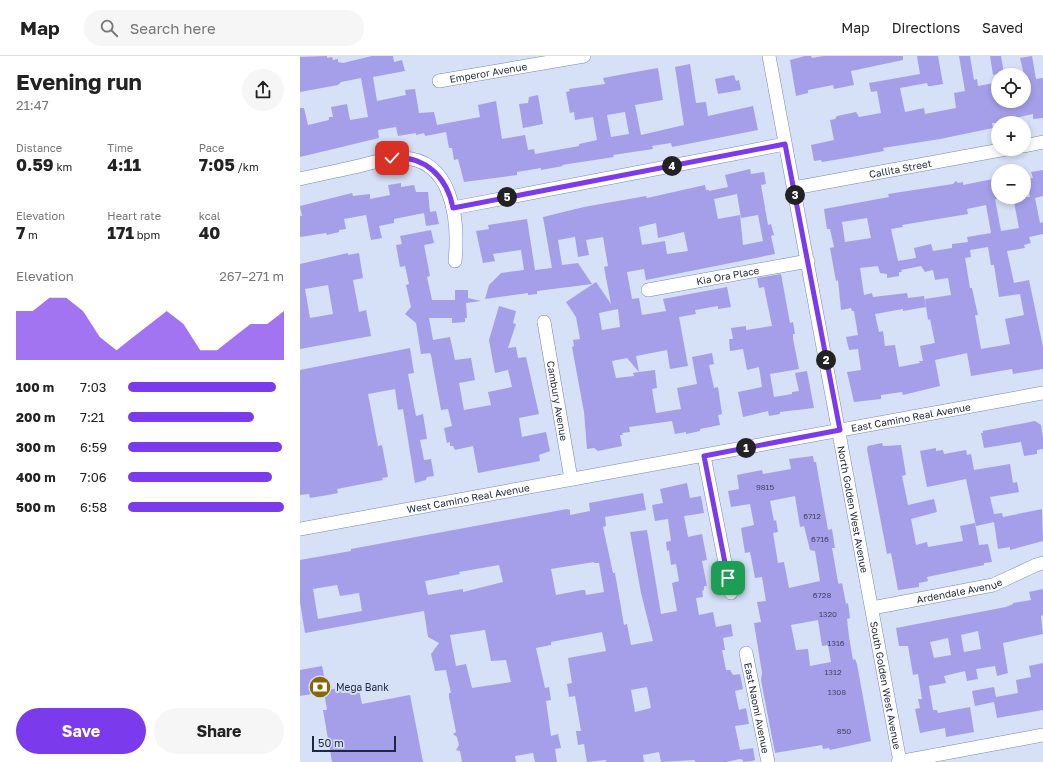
<!DOCTYPE html>
<html lang="en">
<head>
<meta charset="utf-8">
<style>
  :root { --surface:#fff; --page:#f6f6f6; --text:#222; --muted:#767676; --line:#e0e0e0; --accent:#7c3aed }
  body { margin:0; font-family:"Golos Text",sans-serif; background:var(--page); color:var(--text); height:100vh; display:flex; flex-direction:column; font-size:15px; white-space:nowrap }
  * { box-sizing:border-box; margin:0 }
  p { font-size:13px; color:var(--muted) }
  .icon { flex:none; width:22px; height:22px; fill:none; stroke:currentColor; stroke-width:2; stroke-linecap:round; stroke-linejoin:round }
  .map { position:relative; flex:1; overflow:hidden }
  .sheet { display:flex; flex-direction:column; background:var(--surface); width:300px }
  .sheet>* { flex:none }
  .buttons { position:absolute; left:691px; top:12px; display:grid; gap:8px }
  .buttons a { display:grid; place-items:center; width:40px; height:40px; border-radius:50%; background:var(--surface); box-shadow:0 2px 6px #0003; font-size:20px }
  .scale { position:absolute; left:12px; bottom:10px; width:84px; box-sizing:border-box; padding-left:4px; border:2px solid #1f273c; border-top:0; font-size:11px; line-height:14px; white-space:nowrap; color:#1f273c; -webkit-text-stroke:3px #d6e0f6; paint-order:stroke }
  .pin { position:absolute; display:grid; place-items:center; width:34px; height:34px; color:#fff; margin:-17px; border-radius:8px; box-shadow:0 2px 6px #0006 }
  .km { position:absolute; width:20px; height:20px; margin:-10px; border-radius:50%; background:#222; color:#fff; font-size:11px; line-height:20px; text-align:center }
  .round { display:grid; place-items:center; flex:none; width:42px; height:42px; border-radius:21px; background:var(--page) }
  .summary { display:flex; align-items:center; justify-content:space-between; height:68px; padding:0 16px }
  h1 { font-size:22px; font-weight:700; line-height:30px }
  .stats { display:grid; grid-template-columns:repeat(3,1fr); gap:6px; height:68px; padding:4px 16px }
  .stats div { display:grid; align-content:center }
  .stats b { font-size:17px; font-weight:700 }
  .stats small { font-size:11px; font-weight:400 }
  .stats p { font-size:11px }
  .chart { height:112px; padding:8px 16px }
  .chart p { display:flex; justify-content:space-between }
  .chart svg { width:100%; height:72px; margin-top:4px; fill:var(--accent); opacity:.7 }
  .primary-button { display:flex; gap:8px; margin-top:auto; padding:8px 16px }
  .primary-button a { flex:1; height:46px; border-radius:24px; background:var(--accent); color:#fff; font-size:16px; font-weight:700; line-height:46px; text-align:center }
  .primary-button a+a { background:var(--page); color:var(--text) }
  ul { padding:0 16px; list-style:none; font-size:13px }
  li { display:grid; grid-template-columns:64px 48px 1fr; align-items:center; height:30px }
  li i { height:10px; border-radius:5px; background:var(--accent) }
  header { display:flex; align-items:center; gap:24px; box-sizing:border-box; height:56px; padding:0 20px; background:var(--surface); border-bottom:1px solid var(--line) }
  header strong { font-size:19px }
  nav { display:flex; gap:22px; margin-inline-start:auto; font-size:14px }
  .search { width:280px; height:36px; background:var(--page); display:flex; align-items:center; gap:10px; box-sizing:border-box; padding:0 14px; border-radius:22px; color:var(--muted); font-size:15px }
  main { display:flex; flex:1; min-height:0 }
  .map>svg:first-child { display:block }
  .building { fill:#a59fea; fill-rule:evenodd }
  .lines { fill:none; stroke-linecap:round; stroke-linejoin:round }
  .minor-casing { stroke:#7489bb; stroke-width:14 }
  .minor { stroke:#fff; stroke-width:13 }
  .route-casing { stroke:#fff; stroke-width:8 }
  .route { stroke:#7c3aed; stroke-width:5 }
  .labels { text-anchor:middle; dominant-baseline:central; stroke-width:4; stroke-linejoin:round; paint-order:stroke }
  .number-label { font-size:8px; fill:#404568 }
  .street-label { font-size:10px; fill:#1f273c; stroke:#d6e0f6 }
  .poi-label { font-size:10px; fill:#1f273c; stroke:#d6e0f6; text-anchor:start }
</style>
</head>
<body>
<header>
<strong>Map</strong>
<div class="search"><svg class="icon" aria-label="search" viewBox="0 0 24 24"><circle cx="10" cy="10" r="6"/><path d="M15 15l6 6"/></svg>Search here</div>
<nav><a>Map</a><a>Directions</a><a>Saved</a></nav>
</header>
<main>
<section class="sheet">
<div class="summary"><div><h1>Evening run</h1><p>21:47</p></div><a class="round"><svg class="icon" aria-label="share" viewBox="0 0 24 24"><path d="M12 15V3M7 8l5-5 5 5M5 13v7h14v-7"/></svg></a></div>
<div class="stats">
<div><p>Distance</p><b>0.59<small> km</small></b></div>
<div><p>Time</p><b>4:11</b></div>
<div><p>Pace</p><b>7:05<small> /km</small></b></div>
</div>
<div class="stats">
<div><p>Elevation</p><b>7<small> m</small></b></div>
<div><p>Heart rate</p><b>171<small> bpm</small></b></div>
<div><p>kcal</p><b>40</b></div>
</div>
<div class="chart"><p><span>Elevation</span>267–271 m</p>
<svg viewBox="0 0 160 44" preserveAspectRatio="none"><path d="M0 44V14L10 14L20 6L30 6L40 14L50 30L60 38L70 30L80 22L90 14L100 22L110 38L120 38L130 30L140 22L150 22L160 14V44z"/></svg>
</div>
<ul>
<li><b>100 m</b>7:03<i style="width:95%"></i></li>
<li><b>200 m</b>7:21<i style="width:81%"></i></li>
<li><b>300 m</b>6:59<i style="width:99%"></i></li>
<li><b>400 m</b>7:06<i style="width:92%"></i></li>
<li><b>500 m</b>6:58<i style="width:100%"></i></li>
</ul>
<div class="primary-button"><a>Save</a><a>Share</a></div>
</section>
<div class="map">
<svg width="743" height="706" viewBox="0 0 743 706">
  <rect width="100%" height="100%" fill="#d6e0f6"/>
  <path class="building" d="M27 0V2L32 1 33 4 38 3V6L43 7 72 0H93L94 6 102 4 105 15 73 21 77 45 106 39 105 34 115 33 119 57 134 56 137 69 180 61 178 49 196 45 202 83 225 79 228 94 234 93 235 98 279 90V88L297 84 293 61 275 64 274 56 270 57 266 36 270 35 269 33 305 28 303 22 335 16 358 12 363 44 335 49 341 79 384 69 375 11 390 8 396 47 406 46 408 60 453 50 458 74 372 91 371 87 352 90 353 93 313 99 314 101 262 109 263 110 241 114V112L217 116V119L164 126 158 103 154 104 152 92H149L146 76 125 80 124 77 116 79V77L98 80 96 71 78 74 79 82 0 101V52H4L8 69 29 64V61H33L31 51 47 48 50 64 68 61 61 22 41 26 38 29 0 36V1ZM325 56 329 78 311 81 307 59Z
    M505 0H511L512 2 523 0H603V4L551 15 554 29 534 33 533 29 508 34V37L496 40 490 4Z
    M617 0H638L643 28 631 30H628L627 27 600 32 605 56 624 52 625 58 656 52 654 37 665 35 659 0H670L674 24 677 23 678 30 694 27 698 45H724V19L720 2 732 0 736 23 743 22V62L733 63V58L715 62 716 67H692L693 72 640 83 583 92 584 95 546 102 522 106 521 104 514 105 511 89 534 84 530 64 535 63 537 60 556 56 559 61 581 57 577 35 571 36 569 27 620 18Z
    M690 0H701L704 17 693 19Z
    M434 19 436 25 439 24 441 34 418 38 415 23Z
    M238 39 243 68 223 72 219 48 228 47 229 41Z
    M450 113 451 118 464 116 466 128 461 129 468 169 471 168 474 179 471 180 475 198 346 224 344 213 327 216 332 243 339 242 342 259 366 255 363 243 427 231 431 251 418 253V250L395 254 396 258 379 261 388 310 370 313 367 294 336 300 339 316 355 314 357 332 352 333 356 357 381 353 377 332 397 328 392 301 412 297 414 308 409 309 414 332 418 331 422 358 418 359 420 369 400 373V375L386 378V376L375 378 372 365 329 371 330 376 322 377 323 379H320L322 390 298 395 294 392 287 393 284 356 272 291 274 290 273 284 280 283 276 261 266 246 296 226 311 248 304 211 308 210 303 181 286 184 289 199 278 201 275 181 258 184 262 209 278 207 292 228 237 235V238L228 239V237L185 243 189 229 201 217 224 214 221 194 193 198 195 205 183 207 176 175 189 173 188 169 227 163 235 214 252 212 243 161 284 151 346 140 347 142 405 129 406 134H409V135L428 131 425 119ZM437 138 441 162 458 159 463 185 443 189 440 159 418 163 414 143ZM356 167 358 182 384 176 388 195 367 198 365 185 342 189 339 171ZM318 253 320 271 302 274 299 257ZM327 302 339 316 333 317 334 320 316 322 312 305Z
    M743 114V140L735 142 740 167 743 166V178L729 181 731 187 724 189 725 192 707 195 714 227 729 224 743 291V313L713 318 712 313 671 320 667 297 635 304 640 330 603 339 602 336 581 339V343L554 346 547 316 561 314 558 293 549 294 546 281 558 279 554 255H552L551 252 541 254 538 224 536 225 530 192 534 191 530 173H527L524 153 589 141 588 138 653 128 656 125 658 127 663 126V129L698 122V143H695L701 175 719 172 713 141H730L728 128H729L728 123 733 122 731 116ZM686 149 691 177 667 181 668 186 652 188V192L633 195 631 188 614 192 616 202 598 205 591 173 603 171 602 169 668 158 667 153ZM567 162 571 182 545 186 542 166ZM688 191 691 209H694L699 241 720 238 724 259 705 263 710 288 681 293 675 259H678L675 246 672 232H670L665 202 671 201 670 194ZM578 210 580 217 587 218V222L599 220V216H602L601 214 621 210 625 216 633 214 635 224 648 222 651 239 625 243 628 264 630 263 635 287 620 290 623 305H619L620 307 599 311 595 289 585 290 583 275 579 276 575 258 603 253V255L626 251 624 240 608 242 607 237 573 241 572 237 564 239 560 212Z
    M101 127V131L114 129 116 136H128L130 156 136 155 139 168 126 170 124 157 94 163V167L79 170 82 182 71 184 66 159 44 163 46 173 39 174V176L27 179 26 177 0 181V160H2L0 150 52 137 53 140 70 138V143L90 139 88 129Z
    M131 174 134 187 124 189 130 220 127 221 132 244H155V234H168V242L181 245 166 247 167 262H165V266L152 267V262H129L133 284 150 281 155 304 171 302 175 324 159 327 164 354 191 349 188 336 212 331 208 314 195 317 189 284 199 250 216 255 213 267 216 268 208 292 216 291 218 302 226 301 239 358 219 362 222 381 246 376 250 395 239 399 240 405 178 417 173 390 155 394 153 390H150V386L147 387 144 372 152 370 148 353 141 354 131 299 130 297 121 298 116 267 105 258 111 251 106 229 109 228 105 210 100 211 96 189 102 188 100 180Z
    M48 197V199L59 197 63 222 53 224 59 256 66 254 71 280 0 293V208ZM28 229 33 258 10 262 5 233Z
    M481 218 490 267 493 266 495 278H493V283L499 313 470 318 474 341 492 338V336L499 335 495 317 507 315 514 352 480 356V358L469 360 468 355 443 361 438 336 462 331 459 311 447 314 443 293 430 295 429 283H433L431 272 446 270V274L472 270 464 231 459 232 457 222Z
    M110 292 114 317 108 318 116 360 123 358 127 383 120 384 124 404 131 403 134 420 127 421 126 424 115 427 103 353 98 354 95 333 68 338 78 390 82 389 88 421 82 422 83 424 37 433 38 437 28 439 10 442 9 438 0 439V314Z
    M735 365 741 369 743 382V393L737 394V398L724 400 721 386 684 392 681 377H683V375Z
    M582 387 583 390H586L601 389 606 419 602 420 608 449 634 443 637 456 611 463 616 489 627 486 628 491 663 485 660 470 675 467 679 489 688 488 692 506 684 507V509L627 521 628 525 619 527V531L598 534 591 497 587 498 567 393 568 390Z
    M636 392V395L643 394 644 398 666 394 667 399 671 398 674 414 710 408 713 427 717 426 719 436 690 441 694 458 702 457 703 461 742 453 743 485 710 494V491L698 493 694 466 676 470 666 423 627 431 620 395Z
    M513 400 514 406H516L528 474 532 473 535 492H532L538 526 539 528 542 527 546 548 548 547 550 562 547 563 549 581 553 604 555 603 557 608 571 685 530 694 529 692 523 693 522 689 475 697 461 624 462 617 454 567 461 566 457 546 466 545 462 521 455 522 450 496 445 497 441 472 454 469 450 448 431 451 428 435 439 433 437 419 462 414 463 418 491 413 489 403ZM495 440 500 471 504 470 510 494 515 495 520 525 489 532 484 506 478 507 473 477 478 476 476 464 474 465 470 445ZM518 564 522 590 528 589 531 606 510 610 508 593 496 594 491 569Z
    M387 427 390 442 401 440 404 457 384 460 388 481 402 478 407 504 402 505 407 530H404V534L402 535 403 541 396 542 399 559 413 556 416 571 431 568 433 580 423 582 425 594H422L426 614H430L433 619 440 618 443 633 435 635 439 654 446 652 449 668 435 670 440 694 453 692 455 704 452 705 443 706V704L440 703 426 706H395V704L361 706 359 696 343 699 344 706H306V704L287 706 284 688 278 689 276 675H281L275 640 269 641 267 628 272 627 268 602 306 595 302 576 251 586V589L236 592 245 632 249 631 251 644 246 645 251 680 258 678 261 692 255 693 257 706H235L233 697 215 700 216 706H162L160 695 156 694 159 689 157 681 153 678 156 676 149 641V637H151L146 614 135 615 131 598 139 587 128 581 124 555 5 577 0 546V504L51 495V493L267 453 270 454V459L290 455 289 447 343 437 346 454 305 461 306 470 303 471 313 517H315L324 569 327 568 331 589 353 585 341 537 330 476 347 474 361 558 377 555 372 527 379 525 376 508 371 509 369 494 367 495 366 486 371 485 368 463 355 465 352 449 363 447 360 433ZM294 506V507H299L304 536 286 539 285 534H282L256 539 251 513ZM199 509 203 526 163 536V533L128 539 125 525 160 518 159 516ZM37 529 40 540 59 537 62 555 18 563 13 533ZM185 574 191 605 206 604 211 626 172 632 166 608 156 610 150 579ZM347 631 351 652 335 656 331 634Z
    M743 533V559L741 560 743 578 703 587 708 617 697 620 695 610 676 613 678 623 667 625 665 615 644 620 646 627 629 630 633 654H637L638 657 670 651 674 676 646 681 645 672 620 677 615 653 620 652 618 643H622L618 618 613 619 608 590H599L596 572 706 551 713 548V547L731 544 729 536ZM678 575 681 593 664 596 661 579ZM648 582 651 599 634 602 630 586Z
    M743 607V654L697 662 694 646 675 650 672 635 694 631 696 641 718 637 716 624 731 621 729 610Z
    M22 610 27 634 58 629 62 648 110 639 123 706H32L23 654H27L24 636 0 640V614Z"/>
  <g class="lines">
    <g class="minor-casing">
      <g id="minor">
        <path id="s1" d="M469 0 600 706"/>
        <path id="s2" d="M139 25 284 0"/>
        <path d="M724 90 743 86"/>
        <path d="M0 123C21 118 42 114 63 109 74 106 87 102 99 102 153 100 159 165 155 205"/>
        <path id="s3" d="M494 132 706 93"/>
        <path d="M153 152 485 88"/>
        <path id="s4" d="M348 234 508 205"/>
        <path id="s5" d="M244 266 271 423"/>
        <path d="M404 400 431 537"/>
        <path id="s6" d="M0 473 743 337"/>
        <path id="s7" d="M572 552 693 529 736 509 743 507"/>
        <path id="s8" d="M446 597 468 706"/>
        <path d="M598 706 743 679"/>
      </g>
    </g>
    <use href="#minor" class="minor"/>
  </g>
  <g class="lines">
    <g class="route-casing">
      <path id="route" d="M92 102C125 99 147 121 153 152L485 88 540 374 404 400 428 522"/>
    </g>
    <use href="#route" class="route"/>
  </g>
  <defs>
    <g id="bank-disc" transform="scale(1.15)"><circle r="9.5" fill="#876702" stroke="#d6e0f6"/><path d="M-6-4H6V4H-6ZM0-2.3a2.3 2.3 0 1 0 0 4.6a2.3 2.3 0 1 0 0-4.6Z" fill="#fff"/></g>
  </defs>
  <g fill-rule="evenodd">
    <use href="#bank-disc" x="20" y="631"/>
  </g>
  <g class="labels">
    <g class="number-label">
      <text x="465" y="431">9815</text>
      <text x="512" y="460">6712</text>
      <text x="520" y="483">6716</text>
      <text x="522" y="539">6728</text>
      <text x="528" y="558">1320</text>
      <text x="536" y="587">1316</text>
      <text x="533" y="616">1312</text>
      <text x="537" y="636">1308</text>
      <text x="544" y="675">850</text>
    </g>
    <g class="street-label">
      <text stroke="none"><textPath href="#s2" startOffset="50">Emperor Avenue</textPath></text>
      <text stroke="none"><textPath href="#s3" startOffset="108">Callita Street</textPath></text>
      <text stroke="none"><textPath href="#s4" startOffset="81">Kia Ora Place</textPath></text>
      <text stroke="none"><textPath href="#s5" startOffset="80">Cambury Avenue</textPath></text>
      <text stroke="none"><textPath href="#s6" startOffset="621">East Camino Real Avenue</textPath></text>
      <text stroke="none"><textPath href="#s6" startOffset="171">West Camino Real Avenue</textPath></text>
      <text stroke="none"><textPath href="#s1" startOffset="461">North Golden West Avenue</textPath></text>
      <text stroke="none"><textPath href="#s7" startOffset="89">Ardendale Avenue</textPath></text>
      <text stroke="none"><textPath href="#s1" startOffset="640">South Golden West Avenue</textPath></text>
      <text stroke="none"><textPath href="#s8" startOffset="56">East Naomi Avenue</textPath></text>
    </g>
    <g class="poi-label">
      <text x="36" y="631">Mega Bank</text>
    </g>
  </g>
</svg>
<div class="buttons">
<a><svg class="icon" aria-label="locate" viewBox="0 0 24 24"><circle cx="12" cy="12" r="6"/><path d="M12 2v4M12 18v4M2 12h4M18 12h4"/></svg></a>
<a>+</a>
<a>−</a>
</div>
<div class="scale">50 m</div>
<div class="pin" style="left:428px;top:522px;background:#1e9e55"><svg class="icon" aria-label="arrive" viewBox="0 0 24 24"><path d="M6 21V4h12l-3 4 3 4H6"/></svg></div>
<div class="pin" style="left:92px;top:102px;background:#d93025"><svg class="icon" aria-label="check" viewBox="0 0 24 24"><path d="M5 12l5 5 9-10"/></svg></div>
<b class="km" style="left:446px;top:392px">1</b>
<b class="km" style="left:526px;top:304px">2</b>
<b class="km" style="left:495px;top:139px">3</b>
<b class="km" style="left:372px;top:110px">4</b>
<b class="km" style="left:207px;top:141px">5</b>
</div>
</main>
</body>
</html>
